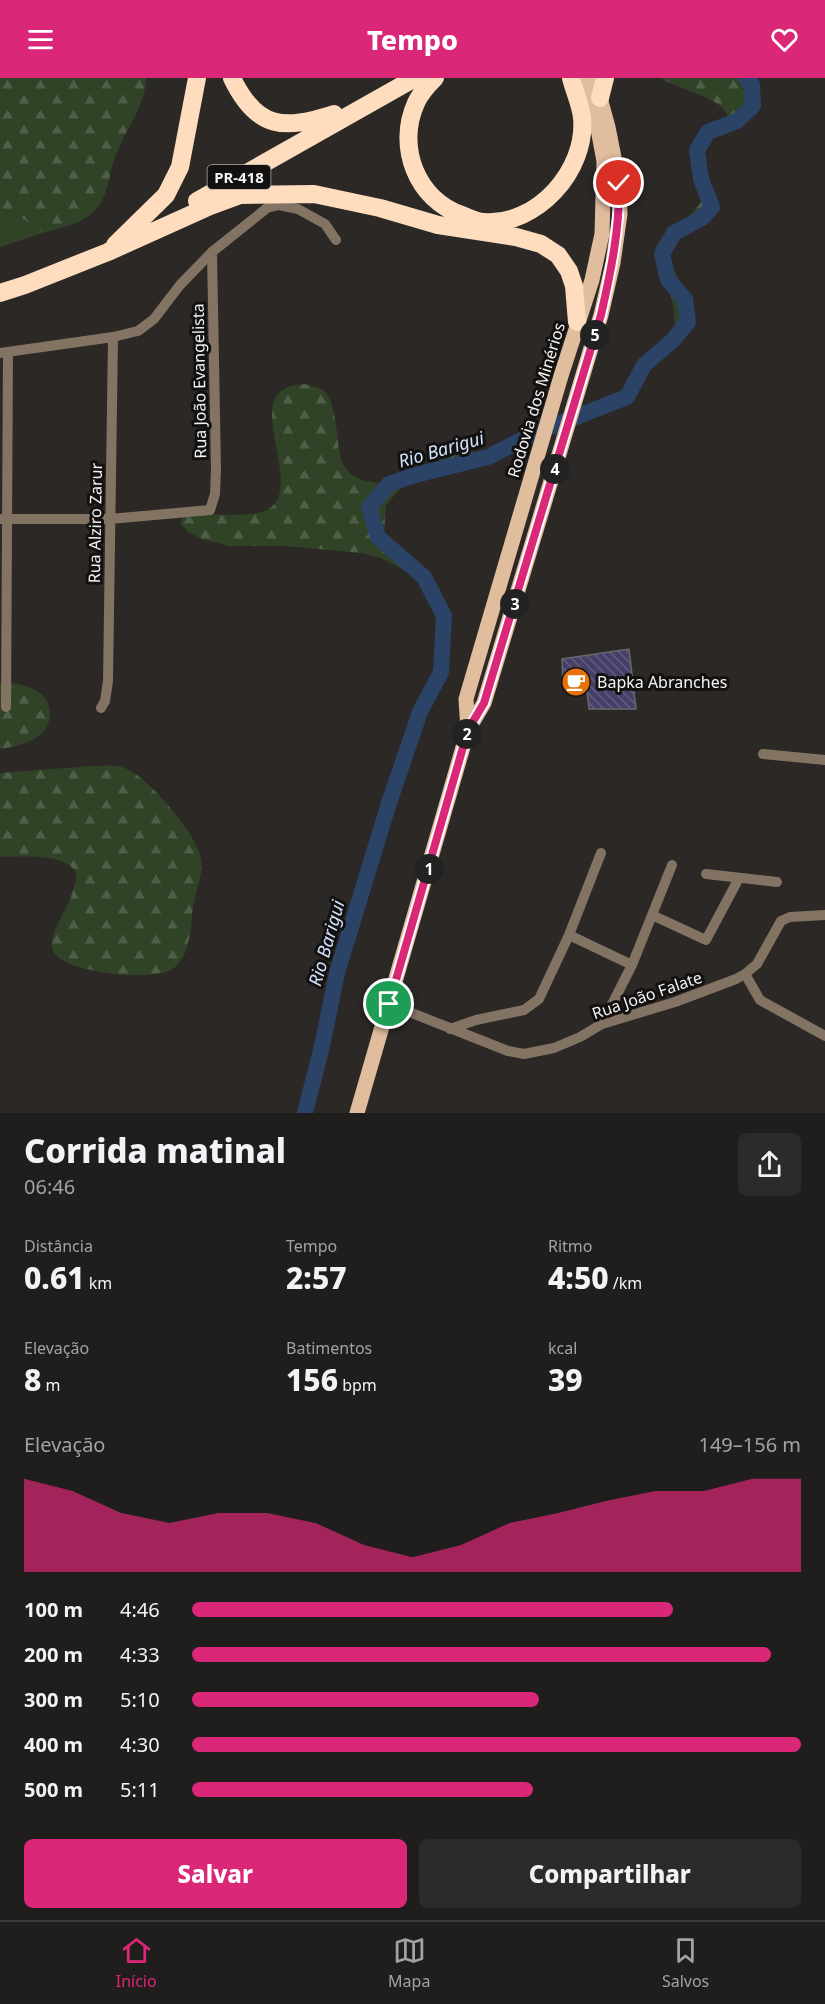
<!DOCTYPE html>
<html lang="pt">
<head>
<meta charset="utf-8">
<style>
  :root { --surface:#201e1c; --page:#2d2b29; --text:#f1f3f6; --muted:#a2a2a3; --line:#3d3c3b; --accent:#db2777 }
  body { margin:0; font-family:"Noto Sans",sans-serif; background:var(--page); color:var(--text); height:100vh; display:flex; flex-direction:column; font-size:22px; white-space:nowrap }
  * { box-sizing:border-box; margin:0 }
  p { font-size:20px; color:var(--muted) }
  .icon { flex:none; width:33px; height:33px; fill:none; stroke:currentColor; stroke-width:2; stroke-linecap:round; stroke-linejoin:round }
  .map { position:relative; height:1035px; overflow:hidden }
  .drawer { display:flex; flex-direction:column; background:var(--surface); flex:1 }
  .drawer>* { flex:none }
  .pin { position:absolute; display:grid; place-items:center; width:51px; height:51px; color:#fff; margin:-26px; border:3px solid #fff; border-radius:50%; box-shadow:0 2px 6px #0007 }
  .km { position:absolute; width:30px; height:30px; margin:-15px; border-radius:50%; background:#222; color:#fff; font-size:16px; line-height:30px; text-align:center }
  .round { display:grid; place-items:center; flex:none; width:63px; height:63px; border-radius:9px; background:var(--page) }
  .head { display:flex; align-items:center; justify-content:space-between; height:102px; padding:0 24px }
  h1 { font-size:33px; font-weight:800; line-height:45px }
  .stats { display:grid; grid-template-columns:repeat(3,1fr); gap:9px; height:102px; padding:6px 24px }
  .stats div { display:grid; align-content:center }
  .stats b { font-size:30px; font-weight:800 }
  .stats small { font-size:16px; font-weight:400 }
  .stats p { font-size:16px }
  .chart { height:168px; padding:12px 24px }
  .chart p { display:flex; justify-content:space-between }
  .chart svg { width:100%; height:108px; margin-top:6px; fill:var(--accent); opacity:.7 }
  .primary-button { display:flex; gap:12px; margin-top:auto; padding:12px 24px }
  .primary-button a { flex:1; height:69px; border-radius:9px; background:var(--accent); color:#fff; font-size:24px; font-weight:800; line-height:69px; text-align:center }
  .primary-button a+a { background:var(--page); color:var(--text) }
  ul { padding:0 24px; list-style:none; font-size:20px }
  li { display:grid; grid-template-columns:96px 72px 1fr; align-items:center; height:45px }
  li i { height:15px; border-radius:8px; background:var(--accent) }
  header { display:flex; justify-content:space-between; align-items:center; height:78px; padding:0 24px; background:var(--accent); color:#fff; font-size:27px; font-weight:800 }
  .tabs { display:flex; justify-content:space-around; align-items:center; height:84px; border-top:2px solid var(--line); background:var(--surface); font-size:16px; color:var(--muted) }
  .tabs a { display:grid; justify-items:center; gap:3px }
  .tabs .current { color:var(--accent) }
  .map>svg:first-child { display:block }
  .green { fill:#314327 }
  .forest { fill:url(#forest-firs) }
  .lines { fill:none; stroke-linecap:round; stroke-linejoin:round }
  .stream { stroke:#2b4367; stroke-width:3 }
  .river { stroke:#2b4367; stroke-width:16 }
  .building { fill:url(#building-back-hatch); stroke:#68686b; stroke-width:1.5 }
  .street { stroke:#837363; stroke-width:10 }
  .primary { stroke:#dfbd9d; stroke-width:15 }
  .highway { stroke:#fdddbd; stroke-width:18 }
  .route-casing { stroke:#fff; stroke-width:12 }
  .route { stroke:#db2777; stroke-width:8 }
  .labels { text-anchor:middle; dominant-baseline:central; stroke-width:6; stroke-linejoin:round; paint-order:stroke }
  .shield { fill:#121110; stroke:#b2b0af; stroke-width:1.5 }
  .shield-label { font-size:15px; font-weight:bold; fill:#f6f4f3 }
  .street-label { font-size:16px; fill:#f6f4f3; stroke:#121110 }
  .poi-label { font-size:16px; fill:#f6f4f3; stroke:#121110; text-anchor:start }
  .water-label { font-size:18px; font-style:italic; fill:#d1e2fc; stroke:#121110 }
</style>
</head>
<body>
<header><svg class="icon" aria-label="menu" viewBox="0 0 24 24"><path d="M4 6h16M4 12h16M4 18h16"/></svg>Tempo<svg class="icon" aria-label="heart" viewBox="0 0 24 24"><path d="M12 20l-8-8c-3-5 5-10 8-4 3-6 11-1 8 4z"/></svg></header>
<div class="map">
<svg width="825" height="1035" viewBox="0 0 825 1035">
  <defs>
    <pattern id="forest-firs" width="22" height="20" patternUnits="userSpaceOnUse" patternTransform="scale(1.5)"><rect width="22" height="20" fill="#314327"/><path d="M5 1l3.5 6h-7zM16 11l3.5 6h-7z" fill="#4f5f47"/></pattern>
    <pattern id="building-back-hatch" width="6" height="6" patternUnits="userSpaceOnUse" patternTransform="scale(1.5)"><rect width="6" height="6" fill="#464069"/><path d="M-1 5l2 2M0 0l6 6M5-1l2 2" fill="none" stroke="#615c7f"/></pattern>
  </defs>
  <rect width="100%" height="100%" fill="#2b2826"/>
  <path class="green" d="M0 132 15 135 43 155 0 169Z"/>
  <path class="forest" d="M0 0H146C145 31 123 54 114 82 109 97 108 117 97 130 84 145 62 150 43 155L15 135 0 132Z
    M661 0H755L750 3 751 30 734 44 729 47C728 42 727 37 725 33 715 18 677 11 661 0Z
    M706 116 710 131 675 157 666 175 689 222 688 243 674 260C675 246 675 232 671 218 667 203 651 187 656 170 660 155 679 148 689 138 696 132 701 124 706 116Z
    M305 306C310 308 318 309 323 312 328 316 332 325 333 332 343 367 329 399 377 405 394 408 411 403 425 394 446 381 465 350 482 387L406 404 386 427 384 459 431 501 432 506 381 480 362 475 286 468H229L202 461 188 454 180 445 183 439C209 432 250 443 270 430 300 410 256 338 279 315 285 308 297 307 305 306Z
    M0 604C12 605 32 607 41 616 47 621 50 628 50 636 49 662 20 668 0 671Z
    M91 688C103 688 116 686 127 691 149 700 197 757 201 780 204 795 196 811 194 825 191 838 192 853 188 865 187 871 184 878 181 882 175 892 166 895 154 896 132 899 108 896 87 891 22 877 65 846 74 809 76 803 78 797 74 792 63 775 18 779 0 779V695Z"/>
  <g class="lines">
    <path class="stream" d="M752 7 756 0"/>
    <path class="river" d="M305 1035 322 968 337 895 389 725 420 634 441 594 444 538 424 499 378 459 369 429 389 406 415 397 488 379 535 355 627 319 644 287 672 263 688 244 685 221 668 202 662 176 674 155 702 140 712 129 701 101 697 72 708 54 737 43 753 28 752 7 746 0"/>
  </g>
  <path class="building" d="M629 571 636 631H589L586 604 563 607 562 581Z"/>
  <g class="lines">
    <path class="street" d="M0 275 113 259 138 253 154 241 180 207 212 174 267 130 279 127 298 131 325 146 336 162
      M0 441H110L210 432 215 416 216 391 212 174
      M6 629 8 274
      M101 630 105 623 108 603 113 259
      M763 676 825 682
      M706 796 777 804
      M652 837 706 862 739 800
      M569 857 632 887
      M745 896 760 922 825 958
      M389 926 508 973 524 976 554 970 580 959 602 946 675 924 736 901 745 896 757 886 781 843 790 839 825 837
      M602 946 632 887 672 787
      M450 951 476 942 524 932 539 921 569 857 601 775"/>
    <path class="primary" d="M468 652 466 621 561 298 592 202 602 156 604 83 598 51 579 0
      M357 1035 468 652 484 625 601 237 613 185 620 136 619 105 608 49 600 20 592 0"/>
    <path class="highway" d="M232 0C257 52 284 52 334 36
      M435 0C428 7 420 16 416 25 396 69 417 122 462 137 469 140 477 144 484 144 537 148 587 92 582 40 581 27 574 13 571 0
      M600 20 605 0
      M197 123 415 0
      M115 167 166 117 180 89 197 0
      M108 174 210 128 240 117 314 116 380 130 438 147 516 159 541 166 558 177 569 193 574 208 577 244
      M0 215 25 207 108 174 118 168"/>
  </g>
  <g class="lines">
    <g class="route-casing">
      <path id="route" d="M389 926 468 652 484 625 601 237C611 193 620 150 619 105"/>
    </g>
    <use href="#route" class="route"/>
  </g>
  <defs>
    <g id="cafe-disc" transform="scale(1.5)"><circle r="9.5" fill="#e8710a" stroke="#121110"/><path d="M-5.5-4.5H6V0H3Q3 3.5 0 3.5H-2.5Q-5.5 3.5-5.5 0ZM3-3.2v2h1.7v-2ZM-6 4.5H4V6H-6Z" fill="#fff"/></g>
  </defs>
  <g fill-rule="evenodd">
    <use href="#cafe-disc" x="576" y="604"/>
  </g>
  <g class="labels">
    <rect class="shield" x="207.5" y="87" width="63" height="24" rx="4.5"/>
    <g class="shield-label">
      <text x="239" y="99">PR-418</text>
    </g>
    <g class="street-label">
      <text transform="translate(199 303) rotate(-91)">Rua João Evangelista</text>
      <text transform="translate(536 322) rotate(-73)">Rodovia dos Minérios</text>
      <text transform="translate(95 445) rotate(-89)">Rua Alziro Zarur</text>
      <text transform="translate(647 917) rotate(-19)">Rua João Falate</text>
    </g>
    <g class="poi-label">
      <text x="597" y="604">Bapka Abranches</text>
    </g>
    <g class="water-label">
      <text transform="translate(441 371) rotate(-16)">Rio Barigui</text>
      <text transform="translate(326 865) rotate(-74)">Rio Barigui</text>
    </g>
  </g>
</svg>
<div class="pin" style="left:389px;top:926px;background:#1e9e55"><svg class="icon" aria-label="arrive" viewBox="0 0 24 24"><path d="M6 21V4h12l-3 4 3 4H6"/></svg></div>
<div class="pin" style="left:619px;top:105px;background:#d93025"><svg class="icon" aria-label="check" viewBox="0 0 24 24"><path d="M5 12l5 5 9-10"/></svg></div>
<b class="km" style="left:429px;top:791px">1</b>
<b class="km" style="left:467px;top:656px">2</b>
<b class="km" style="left:515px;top:526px">3</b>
<b class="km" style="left:555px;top:391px">4</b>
<b class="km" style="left:595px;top:257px">5</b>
</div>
<section class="drawer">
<div class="head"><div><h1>Corrida matinal</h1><p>06:46</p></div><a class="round"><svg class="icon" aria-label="share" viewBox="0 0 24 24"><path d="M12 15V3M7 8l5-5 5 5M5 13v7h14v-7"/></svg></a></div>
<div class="stats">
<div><p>Distância</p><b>0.61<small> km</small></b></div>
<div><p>Tempo</p><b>2:57</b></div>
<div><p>Ritmo</p><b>4:50<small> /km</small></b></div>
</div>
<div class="stats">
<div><p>Elevação</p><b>8<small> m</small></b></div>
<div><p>Batimentos</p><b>156<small> bpm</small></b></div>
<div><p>kcal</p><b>39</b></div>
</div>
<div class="chart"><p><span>Elevação</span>149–156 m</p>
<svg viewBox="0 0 160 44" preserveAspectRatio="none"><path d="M0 44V6L10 11L20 20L30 24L40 20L50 20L60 24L70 33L80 38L90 33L100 24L110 20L120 15L130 11L140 11L150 6L160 6V44z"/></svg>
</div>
<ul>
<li><b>100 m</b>4:46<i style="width:79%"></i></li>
<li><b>200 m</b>4:33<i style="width:95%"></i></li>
<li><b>300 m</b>5:10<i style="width:57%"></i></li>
<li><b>400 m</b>4:30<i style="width:100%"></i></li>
<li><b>500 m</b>5:11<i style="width:56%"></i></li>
</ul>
<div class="primary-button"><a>Salvar</a><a>Compartilhar</a></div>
</section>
<nav class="tabs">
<a class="current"><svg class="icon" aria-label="home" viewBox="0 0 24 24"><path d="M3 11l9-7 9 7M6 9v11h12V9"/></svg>Início</a>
<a><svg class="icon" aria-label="map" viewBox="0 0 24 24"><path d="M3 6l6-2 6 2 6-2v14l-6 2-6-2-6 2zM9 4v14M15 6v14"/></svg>Mapa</a>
<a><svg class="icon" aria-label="saved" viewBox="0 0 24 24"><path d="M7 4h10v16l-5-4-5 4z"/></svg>Salvos</a>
</nav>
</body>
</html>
